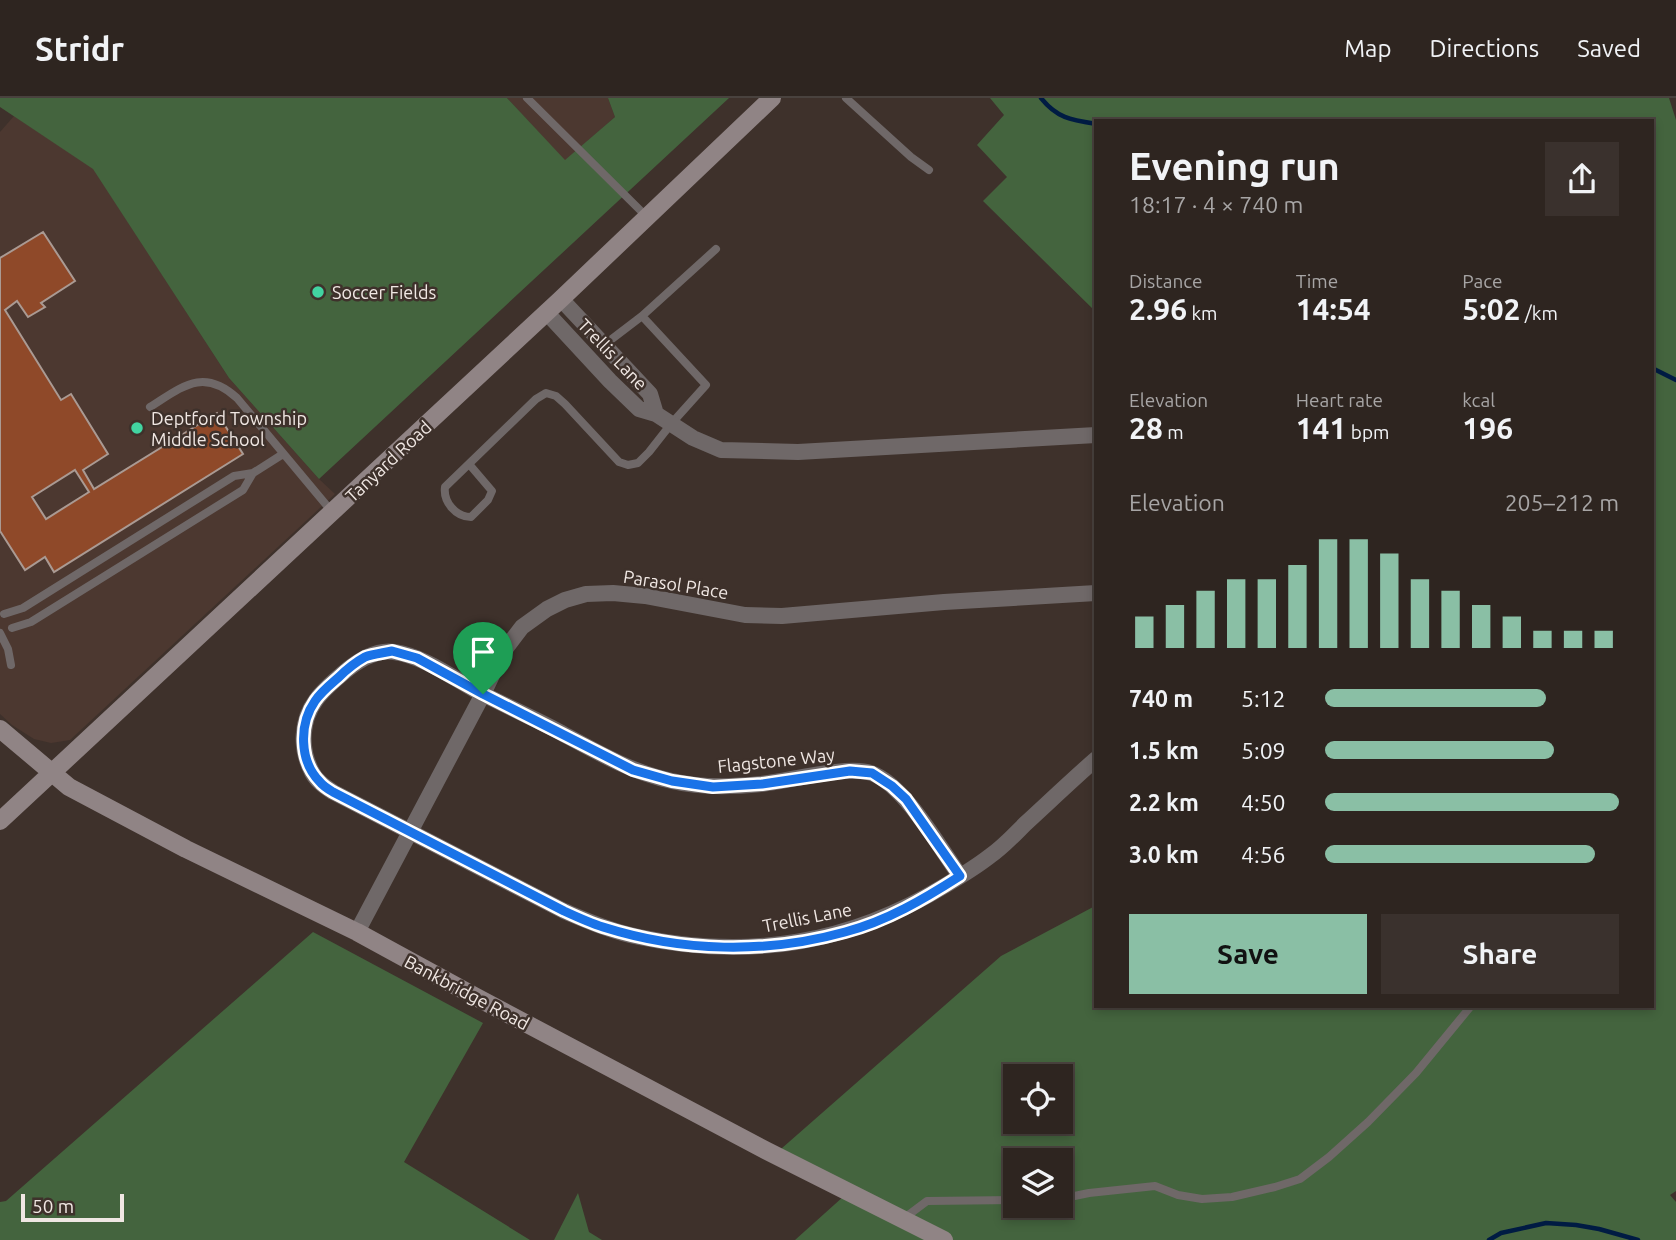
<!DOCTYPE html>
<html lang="en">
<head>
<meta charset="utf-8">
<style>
  :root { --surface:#2e2520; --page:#3a312d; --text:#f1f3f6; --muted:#a7a5a5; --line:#49423e; --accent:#8abfa5 }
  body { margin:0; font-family:Ubuntu,sans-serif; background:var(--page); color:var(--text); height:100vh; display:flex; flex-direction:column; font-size:26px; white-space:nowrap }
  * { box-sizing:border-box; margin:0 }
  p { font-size:23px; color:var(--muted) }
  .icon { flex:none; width:38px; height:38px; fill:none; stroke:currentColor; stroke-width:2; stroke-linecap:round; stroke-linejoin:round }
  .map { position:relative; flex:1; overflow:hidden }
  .drawer { position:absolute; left:1094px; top:21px; width:560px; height:889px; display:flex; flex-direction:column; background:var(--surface); border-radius:0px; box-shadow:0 4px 10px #0003,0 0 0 2px var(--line) }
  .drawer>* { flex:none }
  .fabs { position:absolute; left:1003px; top:966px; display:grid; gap:14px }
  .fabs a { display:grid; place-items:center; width:70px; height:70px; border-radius:0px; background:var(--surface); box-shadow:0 4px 10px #0003,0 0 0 2px var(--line); font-size:35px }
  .scale { position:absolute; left:21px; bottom:18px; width:103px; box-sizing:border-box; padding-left:7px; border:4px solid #f0e7e3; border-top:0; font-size:19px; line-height:24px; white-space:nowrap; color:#f0e7e3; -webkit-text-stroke:5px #3e312b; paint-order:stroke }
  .pin { position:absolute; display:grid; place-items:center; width:60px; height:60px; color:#fff; margin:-72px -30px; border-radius:50% 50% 50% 0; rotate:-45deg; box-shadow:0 0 7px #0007 }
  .pin .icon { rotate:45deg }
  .round { display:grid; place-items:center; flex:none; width:74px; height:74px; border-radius:0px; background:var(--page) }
  .headline { display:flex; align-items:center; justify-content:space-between; height:119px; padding:0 35px }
  h1 { font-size:38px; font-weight:600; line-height:52px }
  .metrics { display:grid; grid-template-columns:repeat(3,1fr); gap:10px; height:119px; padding:7px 35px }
  .metrics div { display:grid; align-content:center }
  .metrics b { font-size:30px; font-weight:600 }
  .metrics small { font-size:19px; font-weight:400 }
  .metrics p { font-size:19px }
  .chart { height:196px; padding:14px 35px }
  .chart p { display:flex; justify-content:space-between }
  .chart svg { width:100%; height:126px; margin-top:7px; stroke:var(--accent); stroke-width:6 }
  .cta { display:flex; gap:14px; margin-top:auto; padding:14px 35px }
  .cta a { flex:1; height:80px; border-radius:0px; background:var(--accent); color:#111; font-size:28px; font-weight:600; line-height:80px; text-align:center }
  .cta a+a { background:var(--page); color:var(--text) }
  ul { padding:0 35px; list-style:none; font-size:23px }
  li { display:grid; grid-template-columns:112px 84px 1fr; align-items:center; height:52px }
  li i { height:18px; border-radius:9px; background:var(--accent) }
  header { display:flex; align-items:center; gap:42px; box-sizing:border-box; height:98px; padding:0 35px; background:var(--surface); border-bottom:2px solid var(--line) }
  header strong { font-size:33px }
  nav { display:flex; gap:38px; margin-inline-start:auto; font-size:24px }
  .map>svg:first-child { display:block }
  .built { fill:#4c3830 }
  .green { fill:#44643e; fill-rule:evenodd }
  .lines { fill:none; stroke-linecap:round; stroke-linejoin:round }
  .stream { stroke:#001b43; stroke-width:4.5 }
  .building { fill:#8f4929; stroke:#aa9a93; stroke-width:2; fill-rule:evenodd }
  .lane { stroke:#6f6868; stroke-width:8 }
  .street { stroke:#6f6868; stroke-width:16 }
  .secondary { stroke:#908485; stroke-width:18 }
  .route-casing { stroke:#fff; stroke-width:14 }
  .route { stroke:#1a73e8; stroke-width:9 }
  .poi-dot { fill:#42d4a1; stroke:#3e312b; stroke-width:2.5 }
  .labels { text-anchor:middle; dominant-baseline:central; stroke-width:5; stroke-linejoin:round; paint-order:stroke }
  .poi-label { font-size:18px; fill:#f0e7e3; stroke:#3e312b; text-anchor:start }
  .street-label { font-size:18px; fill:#f0e7e3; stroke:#3e312b }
</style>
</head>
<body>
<header>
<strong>Stridr</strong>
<nav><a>Map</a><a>Directions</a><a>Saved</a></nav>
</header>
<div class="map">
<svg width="1676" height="1142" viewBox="0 0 1676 1142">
  <rect width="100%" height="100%" fill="#3e312b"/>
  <path class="built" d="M507 0H608L615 19 565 63Z
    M14 18 93 70 229 280 319 381 335 396 70 642 51 645 34 641 12 627 0 616V34Z"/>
  <path class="green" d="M0 0H507L565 62 615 19 608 0H729L319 381 229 280 93 71 0 9Z
    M990 0H1669L1676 22V1093L1670 1097 1676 1104V1142H795L844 1098 773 1058 1001 858 1095 808 1096 908H1652V23H1096L1095 213 983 103 1007 79 977 47 1004 17ZM1015 978H1060V1024H1015ZM1015 1062H1060V1108H1015Z
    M313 834 483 925 404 1064 530 1142H0V1104L6 1103Z
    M578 1095 589 1134 602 1142H554Z"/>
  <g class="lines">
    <path class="stream" d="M1041 0C1057 20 1071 22 1096 26
      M1652 270 1676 282
      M1489 1142 1501 1135 1546 1125 1576 1127 1599 1131 1638 1142"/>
  </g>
  <path class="building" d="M43 134 75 183 41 205 45 209 28 219 17 203 5 212 61 302 71 296 108 356 83 372 94 391 217 315 243 356 54 474 45 459 25 472 0 433V160ZM75 372 89 394 46 421 32 399Z"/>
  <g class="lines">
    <path class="lane" d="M527 0 647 119
      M846 0 911 59 929 72
      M604 247 642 218
      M150 309C182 289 203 269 237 300L333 415
      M469 366 492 393 488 402 471 419C456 419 443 404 445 389L536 301 546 295 556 298 565 306 619 364 628 367 638 365 649 354 671 326 706 287 642 218 716 151
      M4 516 23 510 234 378 253 375 283 356
      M12 530 31 524 243 392 253 375
      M0 535 8 551 11 567
      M1060 1101 1089 1095 1155 1088 1178 1097 1202 1101 1232 1099 1275 1089 1300 1081 1329 1059 1368 1024 1416 975 1471 908
      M903 1121 927 1103 1015 1102"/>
    <path class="street" d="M561 201 650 296 656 316
      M547 215 610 283 639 311 656 316 693 340 721 352 798 354 1096 337
      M960 778C940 750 904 686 871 675 847 667 789 683 761 686 732 689 701 690 672 683 630 674 593 652 556 632 529 618 502 606 475 592 450 578 423 558 394 554 375 551 356 564 342 576 333 584 323 592 316 602 301 622 300 650 311 672 315 682 324 688 333 694L564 813C588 823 613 834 639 839 749 862 849 846 946 787 961 778 976 769 990 758 1003 749 1014 737 1025 726 1049 704 1072 682 1096 661
      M357 834 483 596 503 554 522 529 547 511 565 502 586 496 613 495 645 498 745 517 782 518 944 504 1096 495"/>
    <path class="secondary" d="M0 631 69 689 186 751 357 834 476 899 767 1053 944 1142
      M0 723 561 201 772 0"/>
  </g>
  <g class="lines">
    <g class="route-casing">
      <path id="route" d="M392 553 417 560 483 596 633 672 672 683 713 689 762 686 850 673 872 675 892 688 906 701 960 778C924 801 887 823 845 834 766 856 682 854 603 829 590 825 577 819 564 813L333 694C328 691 323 688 320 684 299 663 299 626 315 603 321 594 331 586 339 579 346 572 356 564 365 559 373 556 383 555 392 553Z"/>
    </g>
    <use href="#route" class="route"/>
  </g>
  <g class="poi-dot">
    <circle cx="318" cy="194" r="7"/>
    <circle cx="137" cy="330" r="7"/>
  </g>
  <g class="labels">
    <g class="poi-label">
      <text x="332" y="194">Soccer Fields</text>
      <text x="151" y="320">Deptford Township<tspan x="151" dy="21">Middle School</tspan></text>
    </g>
    <g class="street-label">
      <text transform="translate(613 256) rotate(46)">Trellis Lane</text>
      <text transform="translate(388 363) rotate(-43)">Tanyard Road</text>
      <text transform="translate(676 486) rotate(9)">Parasol Place</text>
      <text transform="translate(776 662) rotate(-6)">Flagstone Way</text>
      <text transform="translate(807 819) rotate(-11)">Trellis Lane</text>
      <text transform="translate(467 894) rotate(28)">Bankbridge Road</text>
    </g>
  </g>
</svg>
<div class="fabs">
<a><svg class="icon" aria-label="locate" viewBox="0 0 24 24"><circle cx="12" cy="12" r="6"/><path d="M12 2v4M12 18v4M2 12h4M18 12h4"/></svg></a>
<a><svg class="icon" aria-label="layers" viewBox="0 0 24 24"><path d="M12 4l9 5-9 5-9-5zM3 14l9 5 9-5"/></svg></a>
</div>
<div class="scale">50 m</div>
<div class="pin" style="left:483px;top:596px;background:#1e9e55"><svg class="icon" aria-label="arrive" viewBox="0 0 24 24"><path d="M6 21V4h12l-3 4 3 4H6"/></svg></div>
<section class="drawer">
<div class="headline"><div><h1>Evening run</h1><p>18:17 · 4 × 740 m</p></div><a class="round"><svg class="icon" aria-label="share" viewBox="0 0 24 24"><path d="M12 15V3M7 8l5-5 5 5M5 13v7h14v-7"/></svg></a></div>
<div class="metrics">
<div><p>Distance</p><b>2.96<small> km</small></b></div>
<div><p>Time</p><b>14:54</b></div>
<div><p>Pace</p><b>5:02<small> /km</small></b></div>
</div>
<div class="metrics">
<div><p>Elevation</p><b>28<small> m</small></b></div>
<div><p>Heart rate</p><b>141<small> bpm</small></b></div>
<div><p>kcal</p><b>196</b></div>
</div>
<div class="chart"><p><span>Elevation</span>205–212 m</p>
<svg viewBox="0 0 160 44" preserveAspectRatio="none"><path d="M5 44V33M15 44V29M25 44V24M35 44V20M45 44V20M55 44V15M65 44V6M75 44V6M85 44V11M95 44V20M105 44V24M115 44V29M125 44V33M135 44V38M145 44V38M155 44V38"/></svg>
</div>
<ul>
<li><b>740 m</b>5:12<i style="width:75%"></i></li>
<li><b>1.5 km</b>5:09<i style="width:78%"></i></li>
<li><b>2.2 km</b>4:50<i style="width:100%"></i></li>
<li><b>3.0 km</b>4:56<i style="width:92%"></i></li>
</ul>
<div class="cta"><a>Save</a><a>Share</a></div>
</section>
</div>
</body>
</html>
